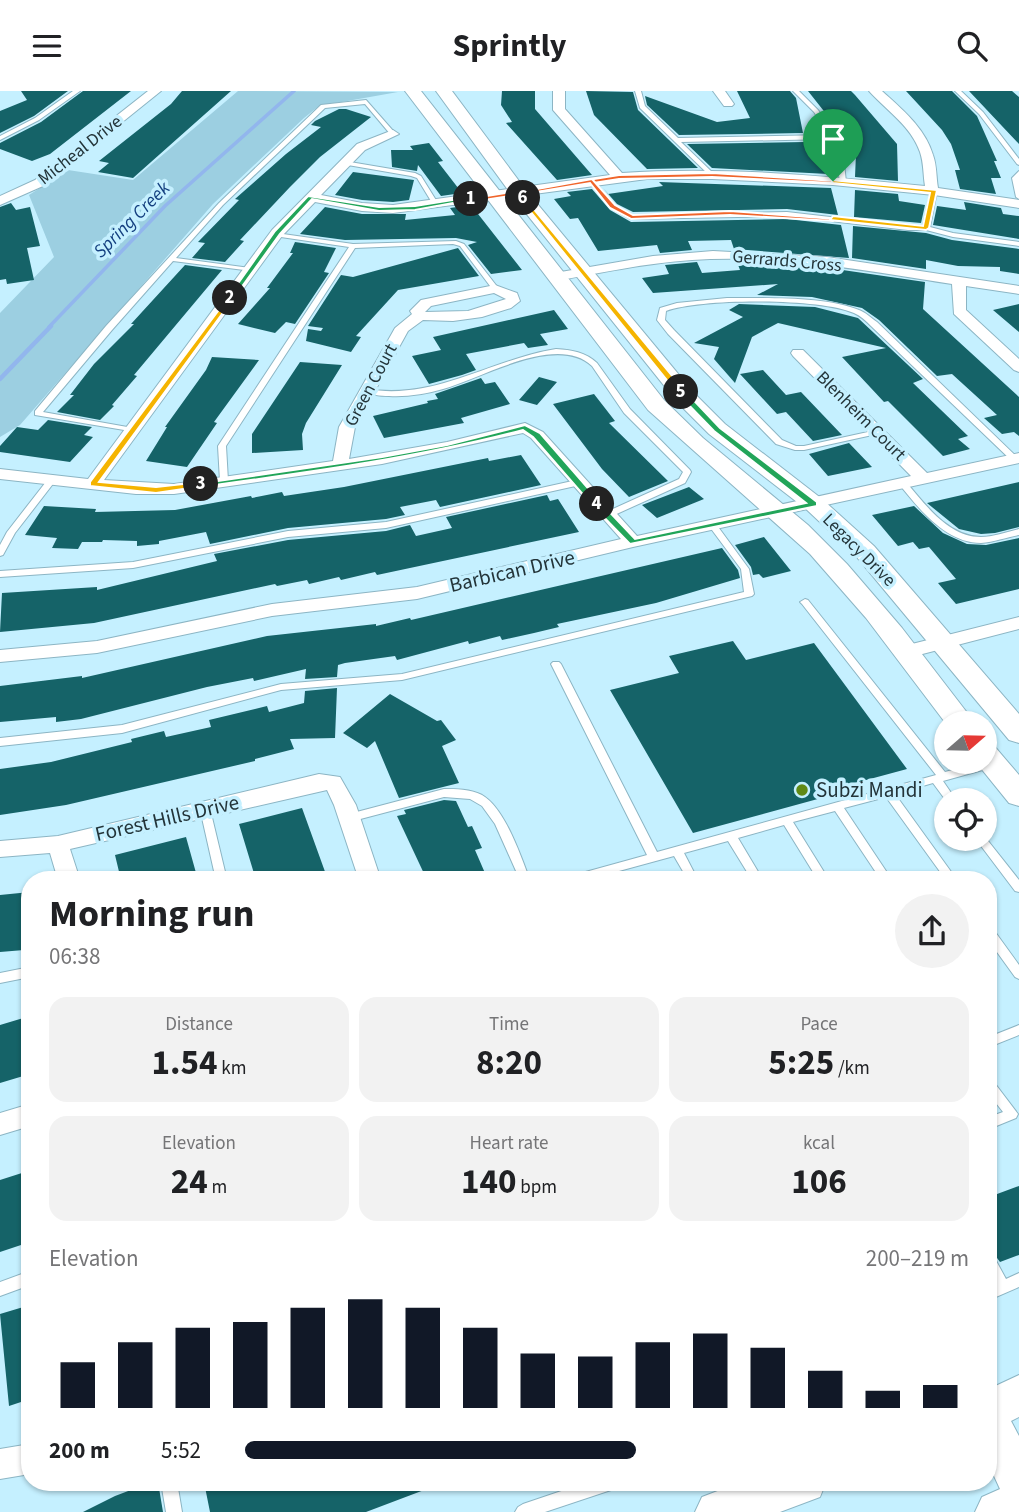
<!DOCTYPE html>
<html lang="en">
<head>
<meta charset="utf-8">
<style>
  :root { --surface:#fff; --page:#f2f2f2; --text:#202124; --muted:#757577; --accent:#111827 }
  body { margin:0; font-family:"Source Sans 3",sans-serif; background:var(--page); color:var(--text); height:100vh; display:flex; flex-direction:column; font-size:26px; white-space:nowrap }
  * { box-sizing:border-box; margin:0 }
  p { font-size:23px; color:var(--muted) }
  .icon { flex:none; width:38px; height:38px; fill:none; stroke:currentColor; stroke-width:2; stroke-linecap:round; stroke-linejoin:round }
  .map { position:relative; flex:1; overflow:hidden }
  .panel { position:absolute; left:21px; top:780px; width:976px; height:620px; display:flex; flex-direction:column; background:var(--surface); border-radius:28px; box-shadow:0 2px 5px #0004 }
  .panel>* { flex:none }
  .needle { width:46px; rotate:70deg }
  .buttons { position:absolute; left:934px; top:620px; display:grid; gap:14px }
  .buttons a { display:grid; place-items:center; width:63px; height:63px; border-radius:50%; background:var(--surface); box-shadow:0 2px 5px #0004; font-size:35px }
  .pin { position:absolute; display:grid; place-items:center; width:60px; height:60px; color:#fff; margin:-72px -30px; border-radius:50% 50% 50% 0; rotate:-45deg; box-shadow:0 0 7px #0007 }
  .pin .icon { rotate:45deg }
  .km { position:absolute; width:35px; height:35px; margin:-18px; border-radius:50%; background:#222; color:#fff; font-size:19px; line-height:35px; text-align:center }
  .round { display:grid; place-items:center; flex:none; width:74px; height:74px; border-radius:37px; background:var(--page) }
  .summary { display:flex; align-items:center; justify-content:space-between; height:119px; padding:0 28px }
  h1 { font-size:38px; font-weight:700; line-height:52px }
  .figures { display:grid; grid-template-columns:repeat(3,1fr); gap:10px; height:119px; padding:7px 28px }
  .figures div { display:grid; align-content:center; border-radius:18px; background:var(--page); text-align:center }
  .figures b { font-size:35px; font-weight:700 }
  .figures small { font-size:19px; font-weight:400 }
  .figures p { font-size:19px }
  .chart { height:196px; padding:14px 28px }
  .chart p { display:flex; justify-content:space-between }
  .chart svg { width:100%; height:126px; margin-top:7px; stroke:var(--accent); stroke-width:6 }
  ul { padding:0 28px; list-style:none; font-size:23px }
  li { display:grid; grid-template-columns:112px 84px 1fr; align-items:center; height:52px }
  li i { height:18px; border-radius:9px; background:var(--accent) }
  header { display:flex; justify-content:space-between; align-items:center; height:91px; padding:0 28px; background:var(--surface); font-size:32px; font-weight:700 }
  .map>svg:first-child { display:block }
  .green { fill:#9ccfe1 }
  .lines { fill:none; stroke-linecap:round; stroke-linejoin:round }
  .stream-far1 { stroke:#92b6ed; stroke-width:3.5 }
  .stream { stroke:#92b6ed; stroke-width:4.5 }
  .building { fill:#156368 }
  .lane-casing { stroke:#8cb5c4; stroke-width:2 }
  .street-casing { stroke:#8cb5c4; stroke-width:2 }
  .secondary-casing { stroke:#8cb5c4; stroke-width:2 }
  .lane { fill:#fff; fill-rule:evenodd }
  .street { fill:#fff; fill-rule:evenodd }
  .secondary { fill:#fff; fill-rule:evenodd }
  .split-1 { fill:#f0652b; stroke:#fff; stroke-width:2 }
  .split-2 { fill:#22a559; stroke:#fff; stroke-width:2 }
  .split-3 { fill:#f5b400; stroke:#fff; stroke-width:2 }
  .split-4 { fill:#22a559; stroke:#fff; stroke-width:2 }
  .split-5 { fill:#22a559; stroke:#fff; stroke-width:2 }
  .split-6 { fill:#f5b400; stroke:#fff; stroke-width:2 }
  .split-7 { fill:#f0652b; stroke:#fff; stroke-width:2 }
  .split-8 { fill:#f5b400; stroke:#fff; stroke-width:2 }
  .poi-dot { fill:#608915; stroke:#c5f0ff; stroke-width:2.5 }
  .labels { text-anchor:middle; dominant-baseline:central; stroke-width:7; stroke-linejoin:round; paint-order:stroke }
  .far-street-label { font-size:18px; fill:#233439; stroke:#c5f0ff }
  .far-water-label { font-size:19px; font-style:italic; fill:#144080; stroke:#c5f0ff }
  .street-label { font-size:21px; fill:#233439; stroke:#c5f0ff }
  .poi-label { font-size:21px; fill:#233439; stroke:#c5f0ff; text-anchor:start }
</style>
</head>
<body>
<header><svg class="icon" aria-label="menu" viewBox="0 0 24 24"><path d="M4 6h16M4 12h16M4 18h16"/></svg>Sprintly<svg class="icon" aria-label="search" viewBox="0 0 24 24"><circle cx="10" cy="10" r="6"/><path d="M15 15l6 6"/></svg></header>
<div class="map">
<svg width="1019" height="1421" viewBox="0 0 1019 1421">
  <rect width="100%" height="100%" fill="#c5f0ff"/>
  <path class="green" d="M238 0 398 1 319 15 304 27 213 113 20 334 0 346V222L54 166 29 104 68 79 133 89Z"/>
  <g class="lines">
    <path class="stream-far1" d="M49 236 165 115 294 0"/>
    <path class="stream" d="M0 288 51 235"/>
  </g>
  <path class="building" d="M21 0H68L34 25 0 42V20L27 9Z
    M83 0H131L50 63 32 70 0 58V52L41 31Z
    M182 0H231L133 87 98 81 109 72 99 70 171 13Z
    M502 0H535V18L592 84 557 89 506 32 512 31 501 14Z
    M586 0 633 1 638 19 698 77 647 78 594 24Z
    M737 0H790L796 7 803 42 679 44 647 14 645 5 717 31 750 27Z
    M808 0H851L855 4 897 53 898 90 855 86 856 62 848 43H842Z
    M906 0H952L977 25 997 70H994L1001 87H991L996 103 960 98 955 79H960L951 53 942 39Z
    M969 0H1012L1019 6V53Z
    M339 18H346L371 26 320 66 290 96 240 149 244 150 225 171 192 167 205 152 198 151 239 109 235 108 286 63 321 36 311 34 315 30Z
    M805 51 806 54H821L828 83 712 77 687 53Z
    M429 52 443 70 438 71 462 102 441 105 418 74 417 80 392 76 391 59H413L410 55Z
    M353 81 414 89 409 109 393 111 362 109 335 104Z
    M659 91 831 97 838 124 787 118 633 121 617 113 603 97 608 103 663 95Z
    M592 98 610 119 631 131 787 128 841 134 849 167 734 158 731 149 688 150 692 159 660 162 657 154 598 160 578 127 570 128 554 108 571 105 567 101Z
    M855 99 898 103 899 110 925 114 921 132 854 126Z
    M964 111 1001 117 1003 123 1019 125V148L933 134 937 115 966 119Z
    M11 112 16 119 30 116 40 155 27 157 34 189 7 193 6 188 0 189V116Z
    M471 114 522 179 491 183 468 154 477 151 456 147 345 149 300 143 325 116 362 123H406L405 129 455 124 450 117Z
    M853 135 926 142 952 149 1019 158V183L1000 180V176L958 175 926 169V178L852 167Z
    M295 151 336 157 324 181 329 182 295 233 286 231 275 242 238 233 270 197H267L293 162H290Z
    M458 157 479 185 398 199 356 245 361 246 351 261 306 250 308 238 321 240 323 237 308 235 341 184 353 186Z
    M697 171 702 182 740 179 737 171H757L822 176 925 191 923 218 1019 306V345L1014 341 1002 343 984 327 997 324 952 283 937 285 879 229 862 217 812 206 757 204 778 193 653 202 642 187 669 183 665 174Z
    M185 174 222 179 134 284 137 285 112 314 114 315 100 329 57 321 74 304H70L94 273 134 233H131Z
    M739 213 815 216 858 227 923 288 913 292 968 345 958 348 970 358 943 365 888 310 884 311 842 266 886 257 778 232 752 246 735 292 714 268 719 256 694 252 743 226 729 219Z
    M1019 213V241L993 219Z
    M554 219 568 238 540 243 548 254 528 257 524 252 466 263 476 279 462 284 429 293 412 265 441 259 433 246Z
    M212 266 259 269 214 331 217 332 187 376 146 370 167 336H165L206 279Z
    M300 271 342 274 306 332 302 343 303 359 252 362V343Z
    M763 279 786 304 801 301 842 344 813 350 786 321 777 323 740 283Z
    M539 286 557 291 537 314 519 309Z
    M481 287 485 293 495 291 510 313 461 327 464 332 384 347 373 325 428 312 427 310 438 308 435 303Z
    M594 303 615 330 609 332 668 390 629 406 602 378 553 313Z
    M48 329 92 336 84 344 93 346 70 371 0 361V355L17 336 38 339Z
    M849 352 872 376 828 385 809 363Z
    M521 364 541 394 440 416 436 409 400 416 405 424 386 428 288 437 210 453 206 441 159 450V453L137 455V450L103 449 102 451H82L78 458 52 457 57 447 25 444 44 415 96 418 95 421 175 419 251 405 252 407 282 401 284 405 344 396 488 367 489 370Z
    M1019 391V436L995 442 981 443 959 438 927 412Z
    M689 396 704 408 657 427 642 414Z
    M547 404 550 410 558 408 579 441 377 484 375 481 341 489 339 486 309 493 307 489 277 495 275 493 94 532 0 541 2 502 97 496V499L217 470 214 463 288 449 386 440 410 434 416 445 452 437 446 426Z
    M914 415 943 442 967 453 986 454 1019 447V498L956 513 938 492 956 488 929 456 919 458 913 451 898 455 872 424Z
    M764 446 791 480 763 487 759 483 753 484 751 476 735 454Z
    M722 457 738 479 740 487 656 512 557 533 559 536 534 542 502 549 500 545 469 553 468 550 397 569 395 565 345 572 338 574 337 586 305 588 306 578 254 590 253 587 207 596 81 628 56 631V626L0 631V595L82 585V587L267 545 376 533V535L410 527 411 529Z
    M733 550 746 569 814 552 907 678 833 698 836 703 693 742 610 599 679 582 669 565Z
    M337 597 335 647 290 648 294 658 255 668V670L66 714 0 724V678L51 671 132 651 131 648 164 640 166 646 211 636 209 629 267 615 269 621 304 612 305 600Z
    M390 603 437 630 441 629 456 649 442 655 459 692 399 707 375 650 367 657 343 642Z
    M444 709 456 710 468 736 472 735 482 757 475 759 488 789H427L397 725 406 723 404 719Z
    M302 717 328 789H256L239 733Z
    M186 746 198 789H121L115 764Z
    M30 801 24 859 0 861V804Z
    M30 925V983L0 992V934Z
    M25 1081 30 1117V1151L0 1161V1089Z
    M1019 1095V1164L1000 1171 989 1156V1106Z
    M30 1214V1308L9 1315 0 1223Z
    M152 1391H158L163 1421H83L115 1405Z
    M204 1391H440V1393L366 1421H210Z"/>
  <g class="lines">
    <g class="lane-casing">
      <path id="lane" d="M73 0H80L39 29 0 49V45L35 27Z
        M635 0H641L645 15 678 47 829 44 814 21 793 0H799L818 19 838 46 837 47 843 63 846 91 843 93 840 91 836 63 831 48 681 51 715 84 710 85 640 17Z
        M955 0H961L983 21 1019 68V74L1017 73 979 23Z
        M366 9 395 42V44H391L365 13 325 17 223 114 176 167 250 177 253 179 252 180 173 170 112 239 43 321 133 337H136V341L35 324V320L106 235 219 112 321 14Z
        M344 70 415 82 421 85 439 114 434 115 417 87 411 85 342 73 341 72Z
        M1019 80V108L1016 106 1012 87Z
        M592 88 615 115 632 124 787 121 908 135H923L931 100 934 98 937 100 930 136 953 142 1019 151V155L953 146 926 139H908L787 125 631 128 611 117 589 90Z
        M276 142 353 153 456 150 464 153 499 198 493 199 460 155 453 153 355 157 226 355 228 390 224 392 220 390 218 355 349 156 274 145 273 144Z
        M727 207C763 207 826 205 859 219 865 221 871 227 877 231L1019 368 1015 370H1012L871 235C866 230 861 225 854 222 820 207 701 207 666 220L665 229 674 239 782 349 796 355H804L877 339 881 341 877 343 804 359H795L776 353 668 243 657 229 660 217 677 212Z
        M556 258C572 259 585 261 597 272L630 318 690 379 691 381 685 392 610 426H604V422L679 388 683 381 624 322 592 275C557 242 482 287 443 298 426 303 407 306 389 305 380 305 371 304 363 300L367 298C434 310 492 268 556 258Z
        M49 387H55L56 389 15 442 3 464 0 465V454L7 441Z
        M577 389 581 392 580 394 386 437 288 446 133 477 0 486V480L133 471 288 440 386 431Z
        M903 390 906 391C925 413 948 446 981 446 993 446 1007 441 1019 438V444C1007 446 994 451 981 452 946 452 919 418 899 393Z
        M713 432 716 433 749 478 754 503 752 505 402 589 281 599 122 642 0 655V647L122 634 281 593 402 583 744 501 741 478 709 435Z
        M805 508 808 509 945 681 993 668 998 672 997 675 943 690 956 709H947V711L933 692 895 703 957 789H946L886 706 844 717 892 789H881L835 720 793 731 829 789H818L784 734 738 747 763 789H752L728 750 684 762 698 789H688L674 765 586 789H566L567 786 571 785 647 764 551 573 553 571H559L561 573 657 761 936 684 802 513 800 511Z
        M444 698C456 698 470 698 482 704 505 717 521 766 530 789H520L495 733 482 715 470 708 444 706 349 731 345 730 344 727 345 724 349 723Z
        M205 714 210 718 227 789H216L200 718Z
        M985 746 1019 789V801L1015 800 975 747Z
        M989 836 993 838 1019 874V888L1015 886 989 850Z
        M30 876V886L0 892V882Z
        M1019 934V944L989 956V946Z
        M989 989 993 990 1018 1023 1016 1027 989 1038V1026L1003 1021 989 1003Z
        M989 1164 994 1166 1006 1188 1019 1182V1196L989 1209V1195L994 1193 989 1184Z
        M30 1180V1194L0 1205V1191Z
        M161 1391H177L182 1421H166Z
        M588 1391H618L616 1396 611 1399 545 1421H515L518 1416 523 1413Z"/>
    </g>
    <g class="street-casing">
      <path id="street" d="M148 0H161L43 95 0 114V105L35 89Z
        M553 0H565V18L622 82C723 75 825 85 925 95 923 84 924 73 920 61 911 35 887 20 869 0H882C902 18 925 37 933 64 937 75 936 86 938 97L1019 109V117L934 104 833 94 712 88H647L393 122 362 120 315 111 282 145 104 389 174 393 333 370 339 336 395 237 412 223 410 220 421 209 495 194 517 202 520 210 511 217 482 226 453 230 423 229 408 240 355 336 349 368 447 351 525 332 543 341 637 445 911 385 793 265 791 262 793 259H803L927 382 1019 362V372L633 456 417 508 272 525 97 562 0 571V559L97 550 272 513 417 496 621 448 531 347 523 342 382 373 174 403H136L0 388V378L88 388 272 139 357 53 393 39 399 43 365 59 321 104 362 112 393 114 610 84 553 19ZM494 202 506 208 468 220 425 221 431 215Z
        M713 0H725L734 13 732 15H724Z
        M713 160 827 166 1019 195V203L966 195V219L1019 268V281L1014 279 954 223 952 193C866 180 779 163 692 169 646 172 600 182 555 190L548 186 555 182 653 165Z
        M1019 526V538L907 567 900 566 898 561 900 556Z
        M319 683 340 686 356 714 381 789H359L334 714 327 699 70 758 80 789H58L50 762 0 766V750L58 745Z
        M30 1013V1035L0 1044V1022Z
        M30 1353V1383L0 1388V1358Z"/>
    </g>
    <g class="secondary-casing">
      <path id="secondary" d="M405 0H421L664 309 703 347 808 434 847 473 902 537 975 632 947 634 866 527 810 463 648 319Z
        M436 0H452L525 98 694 302 725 333 822 408 874 455 1019 623V652L1009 649 856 465 806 418 709 343 678 312 513 106Z
        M985 653 995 656 1019 684V715L1009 712 975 670H985Z
        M1019 1284V1326L1011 1330 1019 1345V1421H975L982 1406 1000 1398 989 1374V1298Z
        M741 1391H826L820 1406 780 1421H695L702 1406Z"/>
    </g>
    <use href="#lane" class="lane"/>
    <use href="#street" class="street"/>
    <use href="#secondary" class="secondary"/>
  </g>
  <path class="split-1" d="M712 82 837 90 833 92 712 86 619 88 471 111 468 108 619 84Z"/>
  <path class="split-2" d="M308 105 379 116 415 115 471 106 475 108 415 119 379 120 312 108 280 143 233 208H227L275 140Z"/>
  <path class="split-3" d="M230 204 233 208 99 391 156 396 201 391H204V395L156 402 90 395V391Z"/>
  <path class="split-4" d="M525 334 540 342 600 411V415H593L533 346 523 339C417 367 310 381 201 396L197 393 382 366 447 354Z"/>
  <path class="split-5" d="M678 299H684L720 337 817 411V415L630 453 593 415V411H600L635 448 806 412 714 340 678 303Z"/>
  <path class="split-6" d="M523 105 684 299V303H678L521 109Z"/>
  <path class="split-7" d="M592 88 615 114 633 124 730 120 836 128 833 130 730 124 631 128 610 117 590 92 524 103 527 107 523 109 515 102Z"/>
  <path class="split-8" d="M831 89 937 99 929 137 926 139 830 129 833 125 923 135 930 102 833 92Z"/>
  <circle class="poi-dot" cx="802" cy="699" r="7"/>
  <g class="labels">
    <g class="far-street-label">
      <text transform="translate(80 59) rotate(-38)">Micheal Drive</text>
      <text transform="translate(787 170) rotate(5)">Gerrards Cross</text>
      <text transform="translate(371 294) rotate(-62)">Green Court</text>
      <text transform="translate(861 325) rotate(45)">Blenheim Court</text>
      <text transform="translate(859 459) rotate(45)">Legacy Drive</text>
    </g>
    <g class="far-water-label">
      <text transform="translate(132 129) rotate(-45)">Spring Creek</text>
    </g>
    <g class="street-label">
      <text transform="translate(512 480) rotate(-13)">Barbican Drive</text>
      <text transform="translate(167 727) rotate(-13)">Forest Hills Drive</text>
    </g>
    <g class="poi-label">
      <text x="816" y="699">Subzi Mandi</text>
    </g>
  </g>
</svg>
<div class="buttons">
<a><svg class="needle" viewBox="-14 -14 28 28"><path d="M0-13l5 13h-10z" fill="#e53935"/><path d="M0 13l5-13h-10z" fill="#757577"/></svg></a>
<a><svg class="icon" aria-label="locate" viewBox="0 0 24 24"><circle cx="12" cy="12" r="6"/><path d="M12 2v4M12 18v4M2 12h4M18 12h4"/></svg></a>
</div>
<div class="pin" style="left:833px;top:90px;background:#1e9e55"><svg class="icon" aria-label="arrive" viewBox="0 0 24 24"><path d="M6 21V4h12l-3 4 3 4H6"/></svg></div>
<b class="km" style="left:471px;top:108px">1</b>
<b class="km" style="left:230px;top:207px">2</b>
<b class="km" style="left:201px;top:393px">3</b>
<b class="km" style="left:597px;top:413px">4</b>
<b class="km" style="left:681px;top:301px">5</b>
<b class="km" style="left:523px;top:107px">6</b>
<section class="panel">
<div class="summary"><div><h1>Morning run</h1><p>06:38</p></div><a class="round"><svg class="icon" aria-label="share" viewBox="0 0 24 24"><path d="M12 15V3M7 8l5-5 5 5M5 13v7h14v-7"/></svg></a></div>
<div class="figures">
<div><p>Distance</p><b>1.54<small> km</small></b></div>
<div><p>Time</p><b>8:20</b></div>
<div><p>Pace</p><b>5:25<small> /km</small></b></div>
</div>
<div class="figures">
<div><p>Elevation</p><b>24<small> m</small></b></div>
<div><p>Heart rate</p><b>140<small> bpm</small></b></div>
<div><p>kcal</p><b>106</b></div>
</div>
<div class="chart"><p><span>Elevation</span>200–219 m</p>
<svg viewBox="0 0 160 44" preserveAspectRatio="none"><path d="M5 44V28M15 44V21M25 44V16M35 44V14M45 44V9M55 44V6M65 44V9M75 44V16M85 44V25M95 44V26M105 44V21M115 44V18M125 44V23M135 44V31M145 44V38M155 44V36"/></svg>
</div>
<ul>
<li><b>200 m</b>5:52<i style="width:54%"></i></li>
</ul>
</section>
</div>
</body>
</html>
